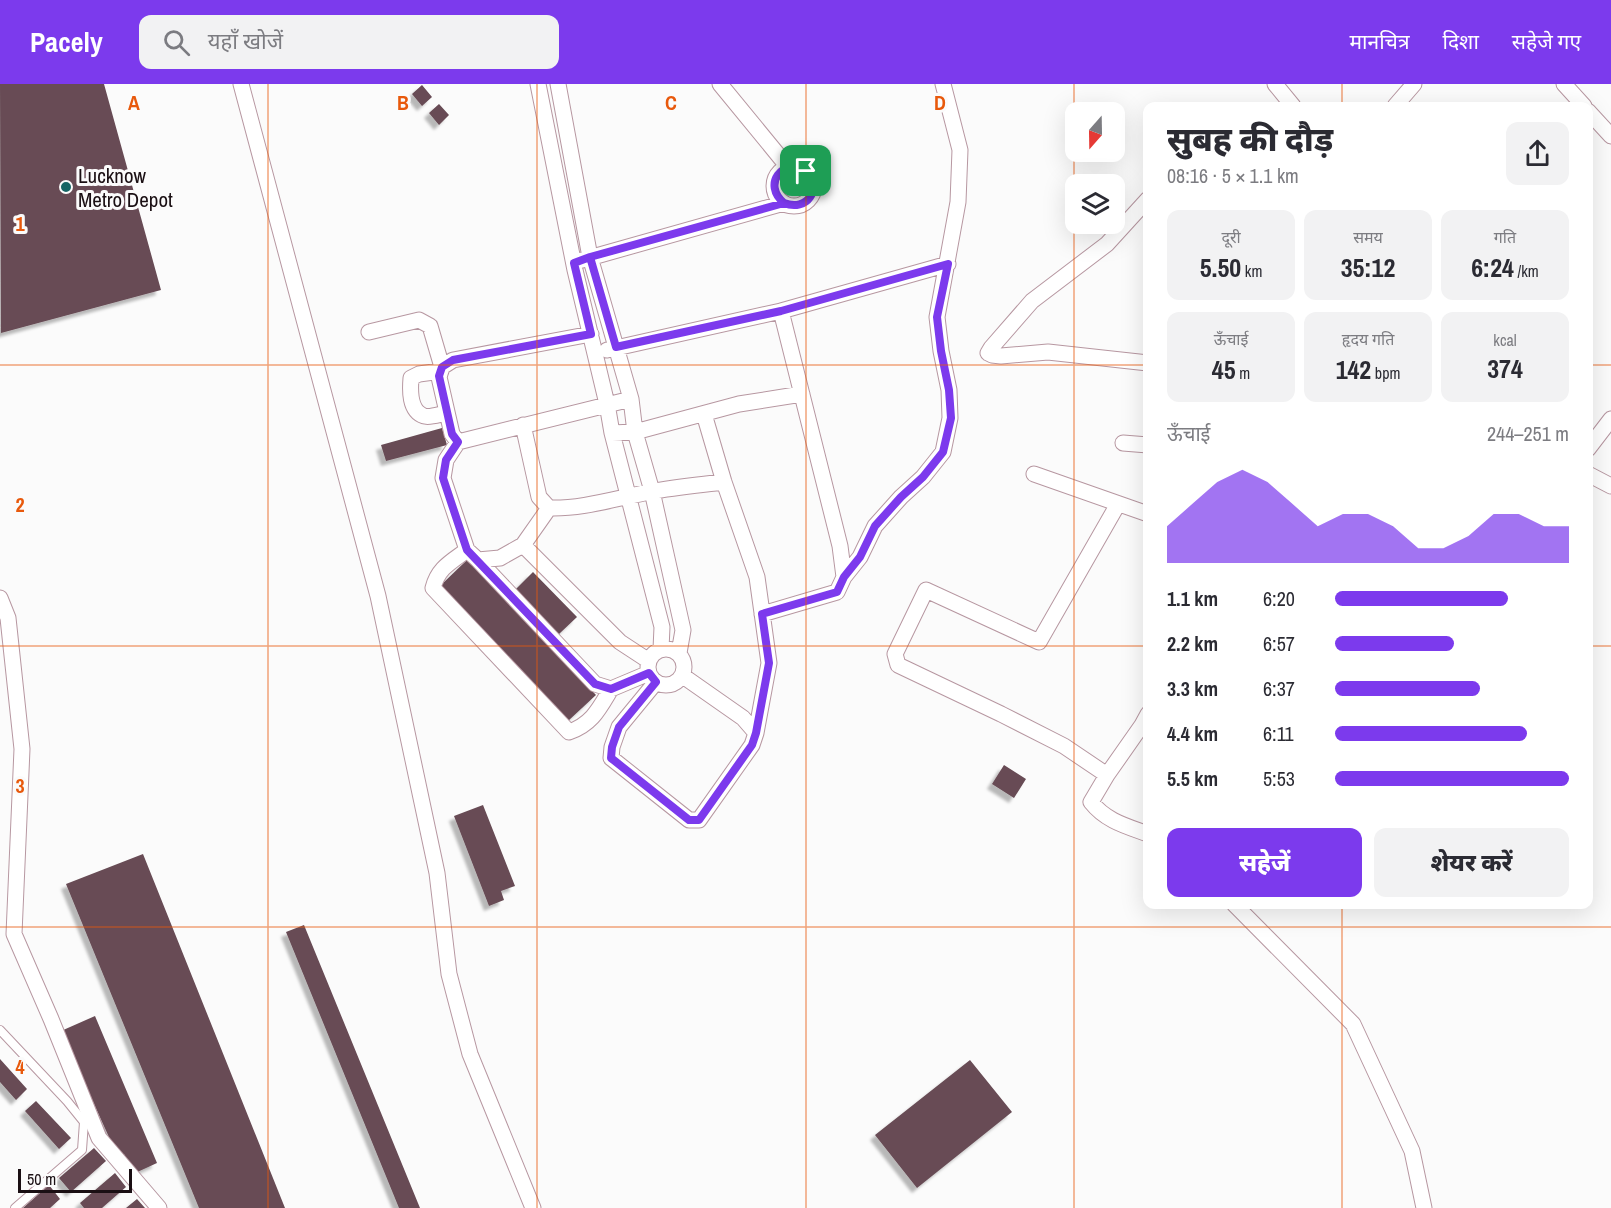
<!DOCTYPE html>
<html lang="hi">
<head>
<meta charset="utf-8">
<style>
  :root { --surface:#fff; --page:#f2f2f3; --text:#2b2b33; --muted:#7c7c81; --accent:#7c3aed }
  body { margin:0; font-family:"Archivo Narrow","Noto Sans Devanagari",sans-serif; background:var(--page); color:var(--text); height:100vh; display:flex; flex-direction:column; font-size:22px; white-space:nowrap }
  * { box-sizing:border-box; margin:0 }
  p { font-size:20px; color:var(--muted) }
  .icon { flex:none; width:33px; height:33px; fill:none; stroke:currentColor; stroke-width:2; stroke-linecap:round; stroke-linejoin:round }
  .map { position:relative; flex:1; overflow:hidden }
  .panel { position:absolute; left:1143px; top:18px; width:450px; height:807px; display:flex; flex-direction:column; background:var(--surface); border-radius:12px; box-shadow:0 6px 24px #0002 }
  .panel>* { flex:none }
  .needle { width:39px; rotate:200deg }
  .buttons { position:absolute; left:1065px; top:18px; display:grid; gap:12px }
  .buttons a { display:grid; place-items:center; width:60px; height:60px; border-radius:12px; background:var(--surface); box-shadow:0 6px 24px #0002; font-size:30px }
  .scale { position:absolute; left:18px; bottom:15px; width:114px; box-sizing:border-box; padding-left:6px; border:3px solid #1a0f13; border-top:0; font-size:16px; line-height:21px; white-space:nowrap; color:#1a0f13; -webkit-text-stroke:4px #fbfbfb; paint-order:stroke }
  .pin { position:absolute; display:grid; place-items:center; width:51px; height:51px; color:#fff; margin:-26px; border-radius:12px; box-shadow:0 3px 9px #0006 }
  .round { display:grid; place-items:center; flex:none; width:63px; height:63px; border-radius:12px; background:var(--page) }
  .head { display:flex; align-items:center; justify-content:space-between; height:102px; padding:0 24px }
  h1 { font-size:33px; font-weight:800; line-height:45px }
  .metrics { display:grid; grid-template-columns:repeat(3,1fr); gap:9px; height:102px; padding:6px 24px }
  .metrics div { display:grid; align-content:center; border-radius:12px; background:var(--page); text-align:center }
  .metrics b { font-size:26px; font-weight:800 }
  .metrics small { font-size:16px; font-weight:400 }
  .metrics p { font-size:16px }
  .chart { height:168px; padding:12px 24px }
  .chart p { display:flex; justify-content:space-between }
  .chart svg { width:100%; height:108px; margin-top:6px; fill:var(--accent); opacity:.7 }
  .primary-button { display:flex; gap:12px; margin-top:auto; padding:12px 24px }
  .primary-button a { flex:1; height:69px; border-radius:12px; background:var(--accent); color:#fff; font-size:24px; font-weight:800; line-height:69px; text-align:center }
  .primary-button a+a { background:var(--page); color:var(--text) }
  ul { padding:0 24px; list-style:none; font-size:20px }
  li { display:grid; grid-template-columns:96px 72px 1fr; align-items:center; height:45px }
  li i { height:15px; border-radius:8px; background:var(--accent) }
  header { display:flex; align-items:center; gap:36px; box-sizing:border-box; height:84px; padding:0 30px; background:var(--accent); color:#fff }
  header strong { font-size:28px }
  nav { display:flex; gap:33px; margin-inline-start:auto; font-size:21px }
  .search { width:420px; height:54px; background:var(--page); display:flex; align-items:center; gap:15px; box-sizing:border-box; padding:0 21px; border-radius:12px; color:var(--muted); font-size:22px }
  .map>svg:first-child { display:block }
  .building { fill:#674b54; filter:url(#shadow) }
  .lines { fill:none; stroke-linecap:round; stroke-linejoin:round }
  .lane-casing { stroke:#b797a1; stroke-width:10 }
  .street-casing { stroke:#b797a1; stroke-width:17 }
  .lane { stroke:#fff; stroke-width:8 }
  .street { stroke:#fff; stroke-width:15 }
  .route-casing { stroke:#fff; stroke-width:12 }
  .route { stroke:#7c3aed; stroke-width:8 }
  .grid { fill:none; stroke:#e8590c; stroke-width:1.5; stroke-opacity:0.55 }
  .poi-dot { fill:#166565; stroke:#fbfbfb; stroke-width:2 }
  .labels { text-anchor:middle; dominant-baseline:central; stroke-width:6; stroke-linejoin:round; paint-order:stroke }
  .poi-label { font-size:21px; fill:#1a0f13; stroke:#fbfbfb; text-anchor:start }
  .grid-label { font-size:20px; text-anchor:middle; font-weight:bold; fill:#e8590c; stroke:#fbfbfb; stroke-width:6; stroke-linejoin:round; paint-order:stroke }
</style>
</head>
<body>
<header>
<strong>Pacely</strong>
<div class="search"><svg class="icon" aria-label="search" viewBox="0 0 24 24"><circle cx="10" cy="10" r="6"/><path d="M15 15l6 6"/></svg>यहाँ खोजें</div>
<nav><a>मानचित्र</a><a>दिशा</a><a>सहेजे गए</a></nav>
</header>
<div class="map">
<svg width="1611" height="1124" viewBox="0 0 1611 1124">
  <defs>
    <filter id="shadow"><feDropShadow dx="-5" dy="5" stdDeviation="1.5" flood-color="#0004"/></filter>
  </defs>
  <rect width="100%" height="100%" fill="#fbfbfb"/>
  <path class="building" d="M0 0H104L161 206 1 249Z
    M422 1 432 13 422 22 412 10Z
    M439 20 449 31 439 41 429 29Z
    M442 344 447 361 386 377 381 361Z
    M467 476 596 611 568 637 440 502Z
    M533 488 577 533 559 550 515 506Z
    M1004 681 1026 695 1014 714 992 700Z
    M483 721 515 802 501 807 504 816 489 822 454 732Z
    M143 770 285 1124H199L66 800Z
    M304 841 420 1124H399L286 848Z
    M95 932 157 1079 133 1090 124 1070 118 1073 61 947Z
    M0 975 27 1005 16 1016 0 998Z
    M970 976 1012 1028 917 1104 875 1051Z
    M36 1017 71 1054 59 1065 25 1027Z
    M94 1064 106 1077 71 1108 59 1094Z
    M115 1089 126 1103 102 1124H84L80 1119Z
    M49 1101 60 1115 50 1124H23Z
    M137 1115 145 1124H126Z"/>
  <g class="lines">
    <g class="lane-casing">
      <path id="lane" d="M0 946 67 1017 84 1038 82 1066 15 1124"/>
    </g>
    <g class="street-casing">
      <path id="street" d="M241 0 378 512 437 789 449 890 470 970 533 1124
        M538 0 575 186 607 320 612 349 662 543 661 565
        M558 0 590 173 631 315 635 348 652 407 683 546 679 569
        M720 0 788 83
        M1275 0 1293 22
        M1564 0 1584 22
        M1395 22 1414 0
        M1588 27 1611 52
        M774 102a20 20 0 1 1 40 0a20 20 0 1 1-40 0Z
        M1148 115 1107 160 1032 217 991 264 988 269 992 271 1001 272 1048 268 1148 279
        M582 176 784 119
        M781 227 948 180
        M369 248 419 236 430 242 442 283
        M591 250 453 276 442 283 439 293 452 350 458 358 631 315
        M607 266 781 227 840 462 844 493 837 508 762 530
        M441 287 419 290 411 294C410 306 409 327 424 332 430 334 440 330 447 329
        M704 330 724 398 757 493 769 579 756 649
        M523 341 539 413 549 424C584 425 616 414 650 408 675 403 700 401 724 398
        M612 349 635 348 739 320 802 310
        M458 358 446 376 443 394 467 466 478 476 500 474 523 461 549 424
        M1123 359 1148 361
        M1588 365 1611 335
        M1034 390 1148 430
        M1588 390 1611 402
        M523 461 620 558 649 577
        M467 466C451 478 438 484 433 504L569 648C592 640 599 625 611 605
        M478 476 595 600 611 605 649 589
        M844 493 860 473 875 442 901 413 923 393 943 368 950 334 949 306 941 267 937 233 958 118 960 66 943 0
        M0 514 8 534 22 665 14 850 51 935 99 1054 159 1124
        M648 583a18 18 0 1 1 36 0a18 18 0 1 1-36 0Z
        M656 598 619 643 612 663 611 674 689 736H699L752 661 756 649 743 634 683 592
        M1148 630 1142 641 1107 691 1091 718C1106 737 1126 742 1148 750
        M1107 691 1064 662 1001 630 898 581 895 570 926 506 1039 558 1118 420
        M1234 820 1353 940 1412 1067 1424 1124"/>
    </g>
    <use href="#lane" class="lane"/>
    <use href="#street" class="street"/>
  </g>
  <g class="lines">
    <g class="route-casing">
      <path id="route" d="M806 87C823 105 807 128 784 119L590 173 574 179 591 250 453 276 442 283 439 292 452 350 458 358 446 376 443 394 467 466 595 600 611 605 649 589 656 598 619 643 612 663 611 674 689 736H699L752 661 756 649 769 579 762 530 837 508 844 493 860 473 875 442 901 413 923 393 943 368 951 334 949 306 941 267 937 233 948 180 781 227 616 263 590 173 784 119C762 101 782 73 806 87"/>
    </g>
    <use href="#route" class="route"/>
  </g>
  <path class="grid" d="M268 0V1124M537 0V1124M806 0V1124M1074 0V1124M1342 0V22M0 281H1148M1588 281H1611M0 562H1148M1588 562H1611M1342 820V1124M0 843H1611"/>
  <circle class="poi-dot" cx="66" cy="103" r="6"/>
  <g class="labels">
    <g class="poi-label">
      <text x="78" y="91">Lucknow<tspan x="78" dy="24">Metro Depot</tspan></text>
    </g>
  </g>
  <g class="grid-label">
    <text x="134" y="26">A</text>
    <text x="403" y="26">B</text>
    <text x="671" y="26">C</text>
    <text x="940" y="26">D</text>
    <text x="20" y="147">1</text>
    <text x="20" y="428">2</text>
    <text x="20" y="709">3</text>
    <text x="20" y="990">4</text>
  </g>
</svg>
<div class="buttons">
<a><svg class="needle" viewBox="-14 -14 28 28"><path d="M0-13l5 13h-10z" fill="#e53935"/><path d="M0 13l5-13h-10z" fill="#7c7c81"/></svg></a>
<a><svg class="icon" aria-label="layers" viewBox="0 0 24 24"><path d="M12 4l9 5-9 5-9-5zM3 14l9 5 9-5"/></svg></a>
</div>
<div class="scale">50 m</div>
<div class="pin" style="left:806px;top:87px;background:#1e9e55"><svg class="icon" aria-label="arrive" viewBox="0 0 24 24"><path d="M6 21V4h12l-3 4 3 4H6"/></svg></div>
<section class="panel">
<div class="head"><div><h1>सुबह की दौड़</h1><p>08:16 · 5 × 1.1 km</p></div><a class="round"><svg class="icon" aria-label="share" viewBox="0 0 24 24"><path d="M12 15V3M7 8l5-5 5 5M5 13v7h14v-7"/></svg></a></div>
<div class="metrics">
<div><p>दूरी</p><b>5.50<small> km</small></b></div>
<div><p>समय</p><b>35:12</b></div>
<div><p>गति</p><b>6:24<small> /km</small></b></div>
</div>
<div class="metrics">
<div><p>ऊँचाई</p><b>45<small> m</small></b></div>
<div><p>हृदय गति</p><b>142<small> bpm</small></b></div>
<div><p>kcal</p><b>374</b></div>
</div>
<div class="chart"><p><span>ऊँचाई</span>244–251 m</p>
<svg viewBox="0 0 160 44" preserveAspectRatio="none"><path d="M0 44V29L10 20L20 11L30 6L40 11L50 20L60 29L70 24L80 24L90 29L100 38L110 38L120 33L130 24L140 24L150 29L160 29V44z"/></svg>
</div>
<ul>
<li><b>1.1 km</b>6:20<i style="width:74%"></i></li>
<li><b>2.2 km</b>6:57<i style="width:51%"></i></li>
<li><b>3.3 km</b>6:37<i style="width:62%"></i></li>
<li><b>4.4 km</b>6:11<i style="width:82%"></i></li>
<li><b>5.5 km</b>5:53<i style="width:100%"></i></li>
</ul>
<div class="primary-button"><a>सहेजें</a><a>शेयर करें</a></div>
</section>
</div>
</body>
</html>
